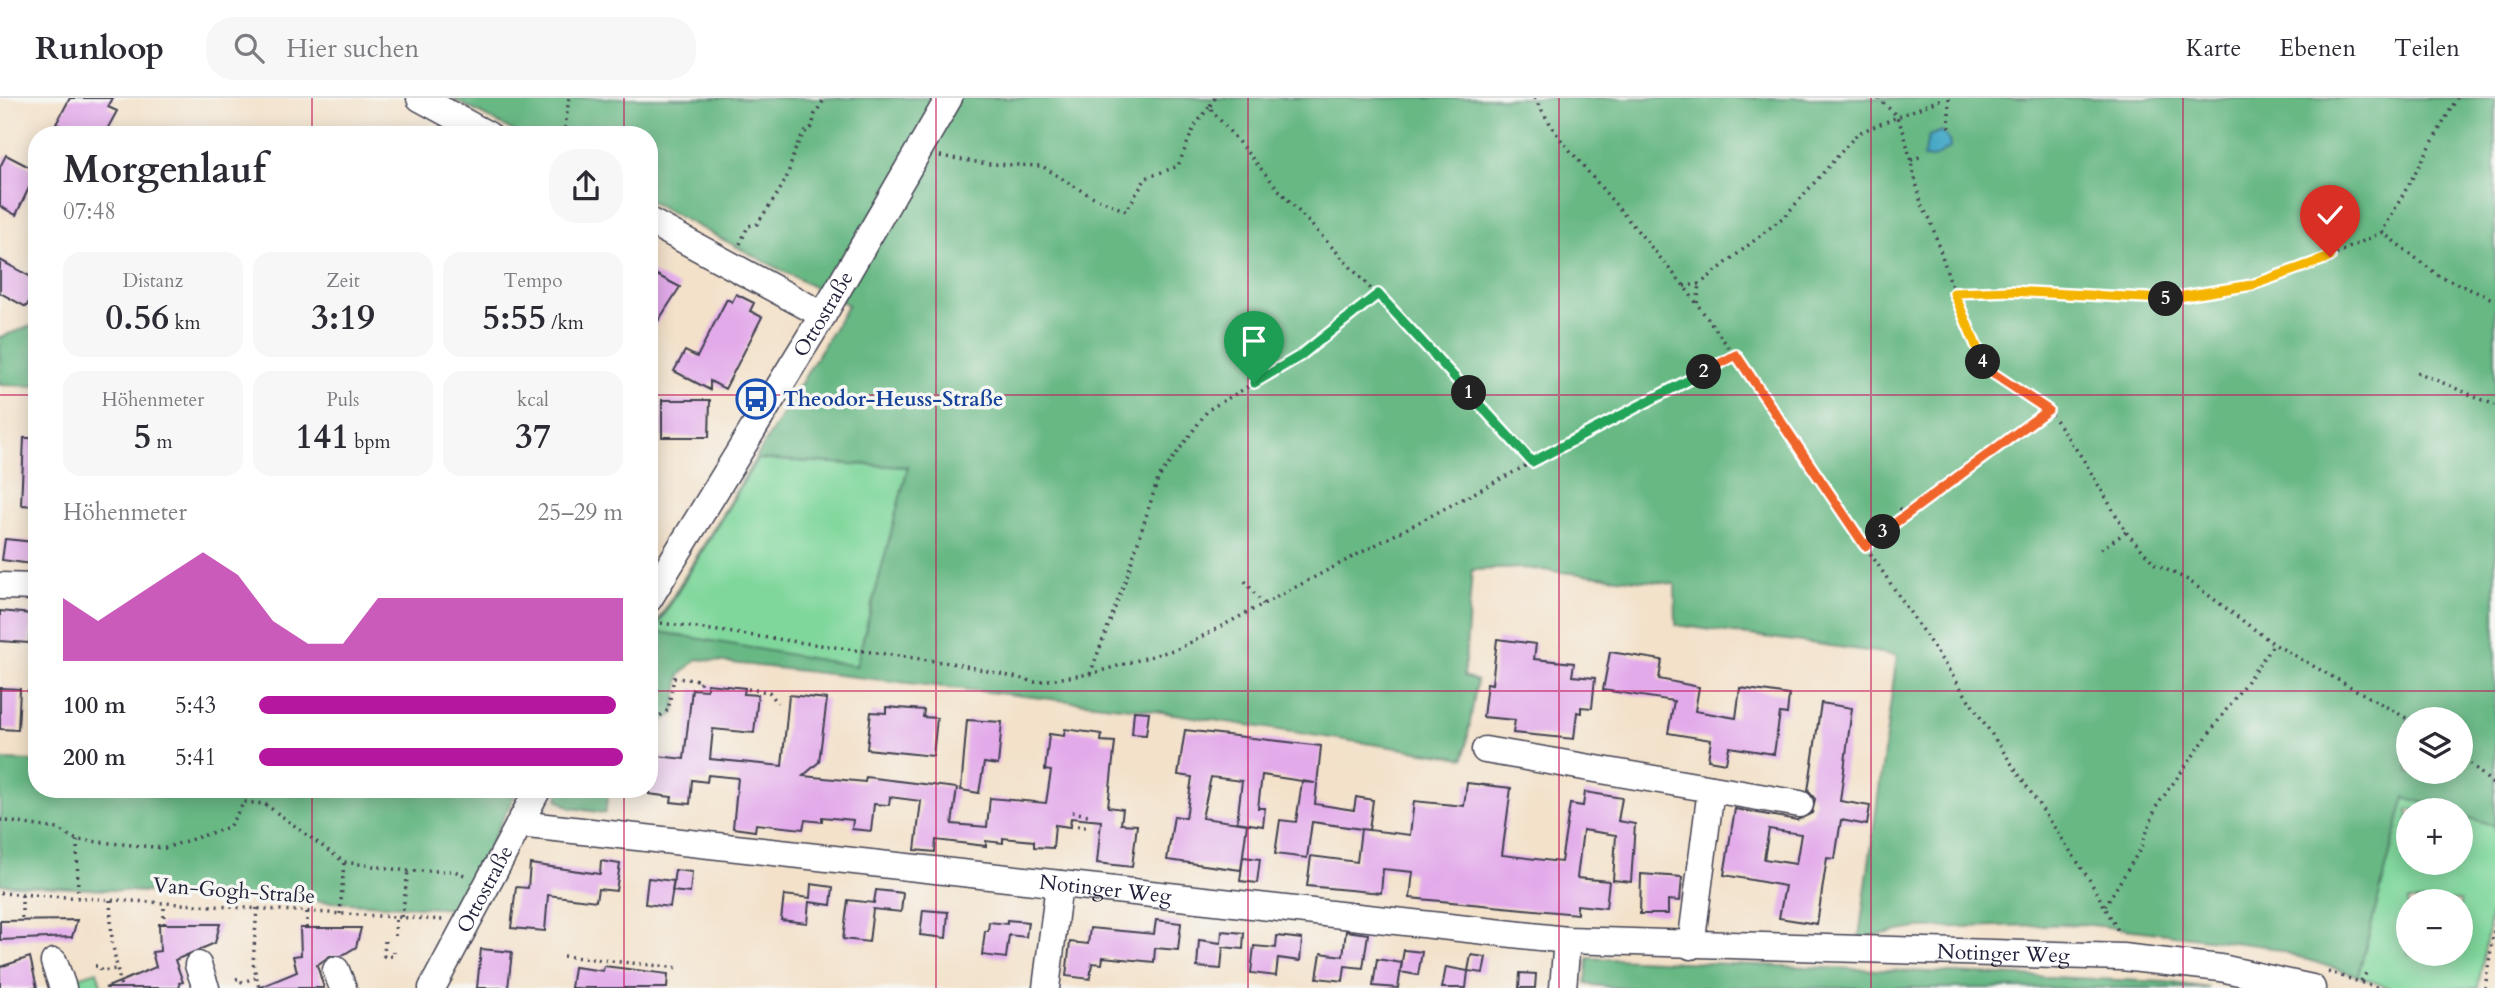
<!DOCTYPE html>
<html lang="de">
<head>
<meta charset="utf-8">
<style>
  :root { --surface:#fff; --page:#f7f7f7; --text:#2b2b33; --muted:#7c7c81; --line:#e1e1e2; --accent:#b5179e }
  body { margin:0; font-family:Cardo,serif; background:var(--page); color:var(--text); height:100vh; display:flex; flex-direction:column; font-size:26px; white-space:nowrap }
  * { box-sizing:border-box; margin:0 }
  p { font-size:23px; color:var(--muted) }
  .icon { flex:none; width:38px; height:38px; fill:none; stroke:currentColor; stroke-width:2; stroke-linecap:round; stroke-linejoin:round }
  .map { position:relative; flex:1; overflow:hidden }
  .details { position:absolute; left:28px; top:28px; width:630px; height:672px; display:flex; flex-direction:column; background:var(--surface); border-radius:28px; box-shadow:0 4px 18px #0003 }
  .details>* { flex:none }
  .buttons { position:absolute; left:2396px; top:609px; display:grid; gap:14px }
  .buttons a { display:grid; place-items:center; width:77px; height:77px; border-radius:50%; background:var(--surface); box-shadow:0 4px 18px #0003; font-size:35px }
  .pin { position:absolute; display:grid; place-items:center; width:60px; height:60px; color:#fff; margin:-72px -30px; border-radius:50% 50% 50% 0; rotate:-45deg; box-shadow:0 0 7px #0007 }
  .pin .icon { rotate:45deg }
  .km { position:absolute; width:35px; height:35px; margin:-18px; border-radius:50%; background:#222; color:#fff; font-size:19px; line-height:35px; text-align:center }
  .round { display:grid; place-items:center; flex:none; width:74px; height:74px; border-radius:28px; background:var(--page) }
  .headline { display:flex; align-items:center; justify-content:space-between; height:119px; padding:0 35px }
  h1 { font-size:38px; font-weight:700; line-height:52px }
  .stats { display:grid; grid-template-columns:repeat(3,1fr); gap:10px; height:119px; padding:7px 35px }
  .stats div { display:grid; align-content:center; border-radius:18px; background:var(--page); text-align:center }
  .stats b { font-size:35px; font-weight:700 }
  .stats small { font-size:19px; font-weight:400 }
  .stats p { font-size:19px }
  .chart { height:196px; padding:14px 35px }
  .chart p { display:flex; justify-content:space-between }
  .chart svg { width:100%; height:126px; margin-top:7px; fill:var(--accent); opacity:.7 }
  ul { padding:0 35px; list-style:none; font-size:23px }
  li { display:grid; grid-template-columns:112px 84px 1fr; align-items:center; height:52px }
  li i { height:18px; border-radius:9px; background:var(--accent) }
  header { display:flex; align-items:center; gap:42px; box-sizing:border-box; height:98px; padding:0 35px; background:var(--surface); border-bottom:2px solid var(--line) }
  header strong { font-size:33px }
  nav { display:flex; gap:38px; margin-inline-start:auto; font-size:24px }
  .search { width:490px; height:63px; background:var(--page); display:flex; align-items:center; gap:18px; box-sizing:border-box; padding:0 24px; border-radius:28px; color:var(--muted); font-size:26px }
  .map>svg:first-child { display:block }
  .green { fill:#80d79c; stroke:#517c6c; stroke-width:2; fill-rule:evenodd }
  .forest { fill:#68b884; stroke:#456d60; stroke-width:2; fill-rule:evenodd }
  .water { fill:#48aac7; stroke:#356681; stroke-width:2 }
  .building { fill:#e3aaea; fill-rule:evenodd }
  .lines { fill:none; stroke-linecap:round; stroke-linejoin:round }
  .minor-casing { stroke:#413f50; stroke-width:29 }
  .path { stroke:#413f50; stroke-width:3.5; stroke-dasharray:2 5; stroke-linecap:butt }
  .minor { stroke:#fff; stroke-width:26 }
  .split-1-casing { stroke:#fff; stroke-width:14 }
  .split-2-casing { stroke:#fff; stroke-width:14 }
  .split-3-casing { stroke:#fff; stroke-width:14 }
  .split-4-casing { stroke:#fff; stroke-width:14 }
  .split-5-casing { stroke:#fff; stroke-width:14 }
  .split-6-casing { stroke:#fff; stroke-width:14 }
  .split-1 { stroke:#22a559; stroke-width:9 }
  .split-2 { stroke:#22a559; stroke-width:9 }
  .split-3 { stroke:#f0652b; stroke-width:9 }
  .split-4 { stroke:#f0652b; stroke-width:9 }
  .split-5 { stroke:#f5b400; stroke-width:9 }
  .split-6 { stroke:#f5b400; stroke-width:9 }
  .grid { fill:none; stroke:#c2185b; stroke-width:2; stroke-opacity:0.55 }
  .labels { text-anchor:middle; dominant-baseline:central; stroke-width:7; stroke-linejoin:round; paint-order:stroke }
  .street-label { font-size:21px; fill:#22223b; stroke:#f6f6f2 }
  .transit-label { font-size:21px; font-weight:bold; fill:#164399; stroke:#f6f6f2; text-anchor:start }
</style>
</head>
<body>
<header>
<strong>Runloop</strong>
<div class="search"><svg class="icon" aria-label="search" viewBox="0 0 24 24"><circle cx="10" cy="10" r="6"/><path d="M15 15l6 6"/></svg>Hier suchen</div>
<nav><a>Karte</a><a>Ebenen</a><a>Teilen</a></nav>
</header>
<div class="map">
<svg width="2495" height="890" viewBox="0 0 2495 890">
  <rect width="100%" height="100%" fill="#f6f6f2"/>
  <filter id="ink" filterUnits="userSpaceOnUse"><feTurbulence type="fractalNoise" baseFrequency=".0143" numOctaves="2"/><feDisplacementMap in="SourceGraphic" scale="14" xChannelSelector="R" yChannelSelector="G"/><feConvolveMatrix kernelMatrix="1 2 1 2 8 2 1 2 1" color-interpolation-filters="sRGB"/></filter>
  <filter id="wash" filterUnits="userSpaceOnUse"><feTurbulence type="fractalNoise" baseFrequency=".00686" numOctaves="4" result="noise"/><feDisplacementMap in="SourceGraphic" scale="28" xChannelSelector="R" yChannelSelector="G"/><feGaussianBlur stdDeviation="1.57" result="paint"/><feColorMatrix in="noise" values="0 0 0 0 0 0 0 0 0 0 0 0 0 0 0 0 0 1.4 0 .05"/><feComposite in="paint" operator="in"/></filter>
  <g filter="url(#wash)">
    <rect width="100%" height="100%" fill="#f3e1c9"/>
    <path class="green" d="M757 361 908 369 856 569 654 534Z
      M2405 698 2447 712H2408V765H2460L2461 717 2495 728V791L2478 890H2389L2358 878ZM2408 803H2460V856H2408Z
      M97 873 102 890H68L66 883Z"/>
    <path class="forest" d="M451 0H2495V728L2461 717 2460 712H2447L2405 699 2358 878 2265 848 2083 826 1916 830 1859 840 1897 557 1676 527 1675 486 1523 470 1472 472 1464 578 1477 583 1464 660 1148 612 697 561 680 577 674 616 649 633V538L848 207 649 103V37H521ZM757 361 908 369 856 568 654 533ZM2408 621H2460V674H2408Z
      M37 226V288L0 287V239Z
      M0 662 37 663V691H518L457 811 0 786Z
      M560 691H609L605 715 571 710 558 702Z
      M1588 860 2167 884 2209 890H1620L1586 886Z"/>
    <path class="water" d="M1942 33 1949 42 1950 50 1934 60 1923 59 1929 38Z"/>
    <g id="blocks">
      <path class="building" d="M70 0H113L108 9 117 13 104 37H57L61 28 56 26Z
        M6 57 37 73 16 117 0 108V69Z
        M0 162 37 182V190L26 209 0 195Z
        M649 173 680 189 649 237Z
        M736 196 754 205 750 213 762 219 725 291 710 283V292L674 273 685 253 697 259 727 201 732 204Z
        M662 302H710L709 339H662Z
        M24 340H37V408L21 407Z
        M5 441 34 444 32 466 2 462Z
        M0 513 32 516 29 545 0 543Z
        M1497 541 1536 546 1534 561 1574 565 1572 578 1595 580 1592 610 1581 609V615L1577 614 1574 641 1513 635 1515 622 1483 619 1487 585 1492 586Z
        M1610 554 1662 562 1659 581 1699 589 1695 613 1736 620 1740 590 1789 597 1787 616 1780 615 1774 656 1729 649 1726 665 1708 662 1711 642 1668 635 1674 603 1603 592Z
        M707 586 745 590 744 596 758 597 754 635 713 631 710 661 782 668 789 597 827 601 819 664 803 678 865 684 866 679 957 690 952 726 987 729 990 700 1046 705 1051 673 1045 672 1049 636 1064 638 1065 631 1102 636 1101 643 1115 644 1108 709 1123 711 1121 726 1137 727 1132 769 1097 765 1101 723 1071 720 1070 729 1055 727 1053 750 1034 749V743L1003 740V745L986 743V748L936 742 935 754 915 752 921 703 890 699 889 707 874 706 871 733 852 731 853 722 822 719V724L805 722 803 731 756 726 755 733 733 730 738 680 708 677 707 684 692 682 690 706 671 704 672 699 649 696V657L684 661 692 591 707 592Z
        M0 590 20 591 18 632 0 631Z
        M1821 605 1852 610 1840 703 1870 708 1867 727 1841 722 1835 761 1827 760 1817 826 1779 820 1785 788 1724 777 1735 711 1797 722 1812 715 1815 701 1808 693ZM1769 731 1801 736 1796 766 1764 761Z
        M886 609 924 612 923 619 937 620 933 658 867 651 871 614 886 615Z
        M1134 613 1149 614 1146 637 1132 636Z
        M967 622 1002 624 998 667 984 665 979 695 961 692Z
        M1185 632 1321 648 1315 706 1354 712 1356 699 1373 702 1369 732 1312 724 1307 760 1275 756 1280 722 1296 724 1302 684 1315 685 1262 677 1258 710H1265L1263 728 1237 724 1242 683 1211 679 1202 720 1247 726 1241 772 1167 762 1174 718 1186 720 1192 679 1178 677Z
        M1467 685 1511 690 1502 757 1561 764 1570 706 1583 708 1585 694 1622 700 1618 723 1635 726 1631 784 1613 782 1616 737 1583 732 1577 780 1609 783 1606 810 1577 807V816L1410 800 1413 774 1383 771 1381 795 1307 788 1311 758 1357 764 1361 731 1410 737 1414 703 1464 708Z
        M1243 759 1260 761 1257 785 1240 783Z
        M601 763 620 766 616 793 598 791 596 803 548 797 545 833 511 830 516 789 528 790 530 766 600 776Z
        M675 772 692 774 690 795 672 793Z
        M1641 776 1682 779 1680 803 1668 802V816H1640Z
        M648 780 674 783 670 809 645 806Z
        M811 786 833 789 831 807 809 804 807 825 781 822 784 797 810 800Z
        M876 792 903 795 901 814 873 811 869 844 843 841 848 802 874 805Z
        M923 812 948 814 946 840 920 837Z
        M77 822 72 839 0 842V823Z
        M1007 822 1028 824 1026 839 1009 837 1006 860 982 857 985 833H988L989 824 1007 826Z
        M1156 822 1181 825 1178 852 1155 850 1154 864 1103 859 1102 866 1092 865 1090 881 1066 878 1070 844 1088 846 1090 830 1154 836Z
        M159 826H220L215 845 175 862 183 884 179 885 180 890H105L156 869 152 854 160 853Z
        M300 830H361L356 849 341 858H330L317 867 324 890H258L297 874 293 858 301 857Z
        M1222 833 1244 835 1243 851 1223 849 1221 871 1197 869 1199 842 1221 845Z
        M1346 833 1368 836 1363 870 1345 868 1343 883 1317 880 1321 855 1343 858Z
        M1277 838 1302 841 1300 863 1278 860 1276 878 1251 875 1254 848 1276 850Z
        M481 851 512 854 508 890H477Z
        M1404 852 1422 854 1418 877 1400 874Z
        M1471 857 1486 859 1483 875 1468 873Z
        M30 859 37 890H0V869Z
        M1377 861 1402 865 1398 890 1373 888Z
        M604 868 668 876 667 890H571L574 869 603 873Z
        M1446 869 1468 873 1466 890H1442Z
        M1520 875 1536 876 1535 890H1519Z"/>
    </g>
  </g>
  <g filter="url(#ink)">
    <use href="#blocks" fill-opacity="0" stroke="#413f50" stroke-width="2"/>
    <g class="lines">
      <g class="minor-casing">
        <g id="minor">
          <path d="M420 0 488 37"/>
          <path d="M649 123 823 217"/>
          <path d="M0 488 37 489"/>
          <path id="s1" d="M649 501 823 217 949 0"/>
          <path d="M1485 652 1800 706"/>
          <path id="s2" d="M519 726 1567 842 2122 859 2221 870 2312 890"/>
          <path d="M1691 848 1711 691"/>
          <path d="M54 864 63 890"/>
          <path d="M198 867 206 890"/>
          <path d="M336 872 343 890"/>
          <path id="s3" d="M432 890 538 691"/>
          <path d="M1046 890 1059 786"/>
          <path d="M1563 890 1567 842"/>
        </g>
      </g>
      <path class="path" d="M1215 0 1209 9 1278 91 1532 364
        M1534 0 1558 38 1684 188 1772 309 2089 781 2120 836
        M1878 0 1896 17 1904 35 1922 109 1930 121 1954 195 2009 193 2166 201 2252 187 2330 159 2382 134 2457 0
        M1949 0V34
        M564 37 569 0
        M940 58 988 66 1042 68 1085 95 1126 113 1146 80 1178 68 1194 29 1209 9
        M1911 62 1922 58
        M2382 134 2439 178 2495 202
        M740 146 748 128 757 126C766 112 777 98 785 83 793 66 794 39 812 29L815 16 825 0
        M1684 188 1700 186 1786 117 1858 35 1944 0
        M1955 196 1985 270 2048 312 2083 361 2126 434 2155 466 2188 482 2274 546 2408 621
        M1697 205 1700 186
        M2417 274 2495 307
        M1899 411 1911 412
        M1865 448 2048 312
        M2101 451 2126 434
        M1245 483 1263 506
        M654 524 957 566 1035 584 1090 576 1180 550 1736 257
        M1090 576 1127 478 1158 381 1208 312 1300 258 1378 196
        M748 591 769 594 778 605
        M27 593H37
        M649 626 668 612 674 580 700 582V588
        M2460 656 2495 688
        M1072 714 1088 717
        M0 722 57 731 77 742 165 750 229 729 244 704 265 706 344 764 408 773H454L467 778
        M1070 727 1086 729
        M77 742 78 799
        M0 795 444 822
        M22 797V822
        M110 802 112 843 121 890
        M2105 808 2141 750 2156 709 2273 547
        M257 810 253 865 259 890
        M307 814V830
        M340 816 344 764
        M402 819 408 773
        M164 826V805
        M395 838 396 819
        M385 843 384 858H394V854
        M563 858 680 870
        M95 868H99L101 873 116 871
        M2328 874 2379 890
        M236 881 240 880 242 884 255 880
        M2361 883 2368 872
        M2485 890 2495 825"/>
      <use href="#minor" class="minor"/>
    </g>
  </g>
  <g class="lines" filter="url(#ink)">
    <g class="split-1-casing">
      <path id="split-1" d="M1254 285 1300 258 1378 196 1469 295"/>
    </g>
    <g class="split-2-casing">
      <path id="split-2" d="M1469 295 1532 364 1704 274"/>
    </g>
    <g class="split-3-casing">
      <path id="split-3" d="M1704 274 1736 257 1865 448 1883 434"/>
    </g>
    <g class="split-4-casing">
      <path id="split-4" d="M1883 434 2048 312 1985 270 1983 264"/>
    </g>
    <g class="split-5-casing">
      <path id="split-5" d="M1983 264 1954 195 2010 193 2166 201"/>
    </g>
    <g class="split-6-casing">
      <path id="split-6" d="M2166 201 2252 187 2330 159"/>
    </g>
    <use href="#split-1" class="split-1"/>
    <use href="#split-2" class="split-2"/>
    <use href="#split-3" class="split-3"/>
    <use href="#split-4" class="split-4"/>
    <use href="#split-5" class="split-5"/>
    <use href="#split-6" class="split-6"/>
  </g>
  <path class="grid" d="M312 0V37M624 0V37M936 0V890M1248 0V890M1559 0V890M1871 0V890M2183 0V890M0 297H37M649 297H2495M0 593H37M649 593H2495M312 691V890M624 691V890"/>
  <defs>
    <g id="bus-ring" transform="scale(2.0125)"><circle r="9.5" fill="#f6f6f2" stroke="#1a4fb4" stroke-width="1.5"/><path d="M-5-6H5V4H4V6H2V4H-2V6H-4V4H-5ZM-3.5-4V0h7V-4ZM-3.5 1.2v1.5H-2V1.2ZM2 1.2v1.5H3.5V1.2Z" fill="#1a4fb4"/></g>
  </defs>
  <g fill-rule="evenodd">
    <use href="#bus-ring" x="756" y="301"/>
  </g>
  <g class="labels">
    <g class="street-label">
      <text stroke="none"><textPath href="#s1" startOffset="334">Ottostraße</textPath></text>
      <text stroke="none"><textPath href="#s3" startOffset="112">Ottostraße</textPath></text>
      <text stroke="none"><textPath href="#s2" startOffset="590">Notinger Weg</textPath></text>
      <text transform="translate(234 793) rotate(4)">Van-Gogh-Straße</text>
      <text stroke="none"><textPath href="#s2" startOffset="1491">Notinger Weg</textPath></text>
    </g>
    <g class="transit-label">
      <text x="783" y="301">Theodor-Heuss-Straße</text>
    </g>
  </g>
</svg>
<div class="buttons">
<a><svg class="icon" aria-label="layers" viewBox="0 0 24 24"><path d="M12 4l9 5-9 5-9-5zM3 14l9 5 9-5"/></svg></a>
<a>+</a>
<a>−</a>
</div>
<div class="pin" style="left:1254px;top:285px;background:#1e9e55"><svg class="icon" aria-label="arrive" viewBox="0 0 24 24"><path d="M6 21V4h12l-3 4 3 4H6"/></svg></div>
<div class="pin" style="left:2330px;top:159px;background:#d93025"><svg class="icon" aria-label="check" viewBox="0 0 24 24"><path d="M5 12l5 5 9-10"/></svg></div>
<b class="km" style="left:1469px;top:295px">1</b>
<b class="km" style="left:1704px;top:274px">2</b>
<b class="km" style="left:1883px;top:434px">3</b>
<b class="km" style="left:1983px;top:264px">4</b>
<b class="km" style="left:2166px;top:201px">5</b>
<section class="details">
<div class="headline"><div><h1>Morgenlauf</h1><p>07:48</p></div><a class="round"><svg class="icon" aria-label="share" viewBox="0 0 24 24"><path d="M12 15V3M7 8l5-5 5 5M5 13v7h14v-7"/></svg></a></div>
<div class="stats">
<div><p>Distanz</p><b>0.56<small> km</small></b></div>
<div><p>Zeit</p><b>3:19</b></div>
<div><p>Tempo</p><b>5:55<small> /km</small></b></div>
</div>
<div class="stats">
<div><p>Höhenmeter</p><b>5<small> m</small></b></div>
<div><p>Puls</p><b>141<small> bpm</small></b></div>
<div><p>kcal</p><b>37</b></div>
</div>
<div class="chart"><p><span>Höhenmeter</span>25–29 m</p>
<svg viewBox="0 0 160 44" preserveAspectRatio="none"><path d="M0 44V22L10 30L20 22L30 14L40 6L50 14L60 30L70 38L80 38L90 22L100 22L110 22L120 22L130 22L140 22L150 22L160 22V44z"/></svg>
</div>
<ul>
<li><b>100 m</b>5:43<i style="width:98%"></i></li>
<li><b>200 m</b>5:41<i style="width:100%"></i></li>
</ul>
</section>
</div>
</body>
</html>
